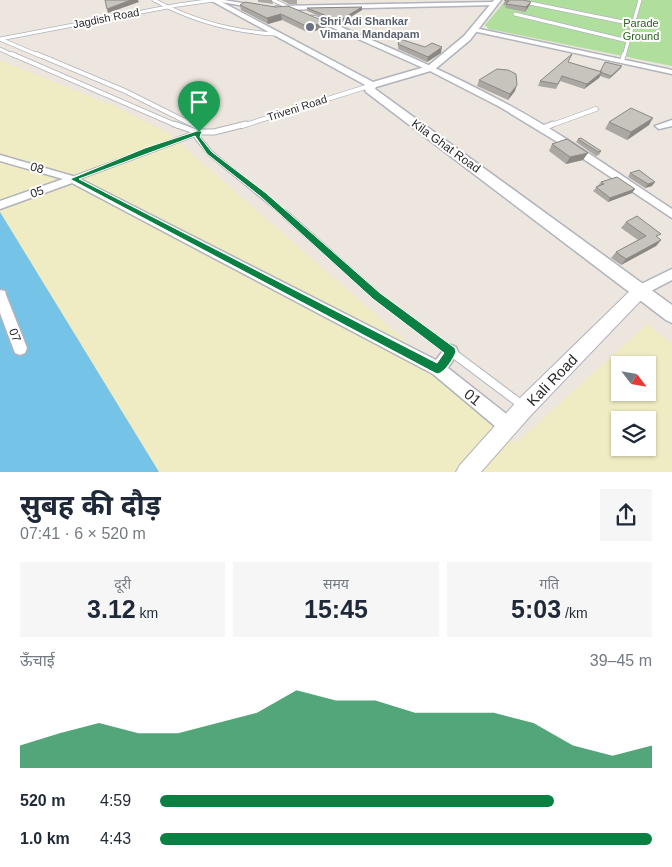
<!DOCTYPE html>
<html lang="hi">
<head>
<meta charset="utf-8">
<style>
  :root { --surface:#fff; --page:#f6f6f7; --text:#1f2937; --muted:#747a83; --accent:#0b8043 }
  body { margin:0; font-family:Helvetica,"Noto Sans Devanagari",sans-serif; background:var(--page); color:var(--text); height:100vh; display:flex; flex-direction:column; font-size:19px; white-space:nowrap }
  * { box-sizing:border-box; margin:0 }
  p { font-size:16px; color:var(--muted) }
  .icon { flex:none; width:28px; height:28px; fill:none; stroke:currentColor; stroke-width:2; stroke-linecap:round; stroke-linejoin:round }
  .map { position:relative; height:472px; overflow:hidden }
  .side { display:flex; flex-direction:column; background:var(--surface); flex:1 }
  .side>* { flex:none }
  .needle { width:32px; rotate:121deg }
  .controls { position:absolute; left:611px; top:356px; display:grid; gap:10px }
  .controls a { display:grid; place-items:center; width:45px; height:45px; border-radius:0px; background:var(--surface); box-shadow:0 1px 4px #0004; font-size:25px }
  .pin { position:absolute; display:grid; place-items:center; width:42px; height:42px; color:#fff; margin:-51px -21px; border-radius:50% 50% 50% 0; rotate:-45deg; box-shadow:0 0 5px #0007 }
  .pin .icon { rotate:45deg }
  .round { display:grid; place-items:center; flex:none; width:52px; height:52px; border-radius:0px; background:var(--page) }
  .headline { display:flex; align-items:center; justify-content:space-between; height:85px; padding:0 20px }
  h1 { font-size:28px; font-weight:700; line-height:38px }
  .figures { display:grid; grid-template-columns:repeat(3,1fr); gap:8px; height:85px; padding:5px 20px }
  .figures div { display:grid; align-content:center; border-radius:0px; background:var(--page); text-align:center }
  .figures b { font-size:25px; font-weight:700 }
  .figures small { font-size:14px; font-weight:400 }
  .figures p { font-size:14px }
  .chart { height:140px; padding:10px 20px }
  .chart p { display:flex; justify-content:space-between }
  .chart svg { width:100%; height:90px; margin-top:5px; fill:var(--accent); opacity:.7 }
  ul { padding:0 20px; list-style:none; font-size:16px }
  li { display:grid; grid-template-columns:80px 60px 1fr; align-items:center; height:38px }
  li i { height:12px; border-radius:6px; background:var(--accent) }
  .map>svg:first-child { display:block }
  .green { fill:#b0df9d }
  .sand { fill:#efebc2; fill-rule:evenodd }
  .water { fill:#76c3e8 }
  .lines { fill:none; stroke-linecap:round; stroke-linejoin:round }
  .service-far4-casing { stroke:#b1b3bd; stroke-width:4.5 }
  .service-far3-casing { stroke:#b1b3bd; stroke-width:5.5 }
  .service-far2-casing { stroke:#b1b3bd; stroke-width:7 }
  .service-far1-casing { stroke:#b1b3bd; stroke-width:9 }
  .service-casing { stroke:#b1b3bd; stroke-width:10 }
  .minor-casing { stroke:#b1b3bd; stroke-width:3 }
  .tertiary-casing { stroke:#b1b3bd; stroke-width:2 }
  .secondary-casing { stroke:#b1b3bd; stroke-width:3 }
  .service-far4 { stroke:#fff; stroke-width:3 }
  .service-far3 { stroke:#fff; stroke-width:4 }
  .service-far2 { stroke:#fff; stroke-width:5 }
  .service-far1 { stroke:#fff; stroke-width:6 }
  .service { stroke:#fff; stroke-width:8 }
  .minor { fill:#fff; fill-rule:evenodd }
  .tertiary { fill:#fff; fill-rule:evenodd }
  .secondary { fill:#fff; fill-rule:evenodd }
  .wall { fill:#aba8a3 }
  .shaded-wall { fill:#8b8884 }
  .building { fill:#c7c3bd; stroke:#8b8884 }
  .route { fill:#0b8043; stroke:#fff; fill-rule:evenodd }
  .worship-dot { fill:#6b7280; stroke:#fff; stroke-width:2 }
  .labels { text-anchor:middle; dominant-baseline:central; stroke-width:4; stroke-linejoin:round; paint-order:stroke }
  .far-street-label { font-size:11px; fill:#2b2b2b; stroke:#fff }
  .far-worship-label { font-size:11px; font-weight:bold; fill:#5b616d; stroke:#fff; text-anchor:start }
  .far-park-label { font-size:11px; fill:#29641e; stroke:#fff }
  .street-label { font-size:12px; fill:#2b2b2b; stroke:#fff }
  .near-street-label { font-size:15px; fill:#2b2b2b; stroke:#fff }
</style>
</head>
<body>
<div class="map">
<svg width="672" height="472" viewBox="0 0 672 472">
  <rect width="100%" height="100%" fill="#ece6de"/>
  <path class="green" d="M506 0H672V66L489 29 485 25Z"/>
  <path class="sand" d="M0 60 116 107 168 133 438 369 502 432 516 443 647 324 672 344V472H0ZM620 365H648V392H620ZM620 420H648V448H620Z"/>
  <path class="water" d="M0 212 159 472H0Z"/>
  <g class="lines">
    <g class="service-far4-casing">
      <path id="service-far4" d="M154 0C191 20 234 32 276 34
        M273 0 290 8
        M515 0 633 24
        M515 14 628 41
        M0 39 40 56
        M0 39 178 5 214 0
        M0 49 15 56
        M624 56 640 0"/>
    </g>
    <g class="service-far3-casing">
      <path id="service-far3" d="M12 54 178 126
        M37 54 125 91 195 126
        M622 61 624 54
        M242 126 372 85
        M549 126 596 109"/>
    </g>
    <g class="service-far2-casing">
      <path id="service-far2" d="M174 124 197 132
        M193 124 198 127 197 137 210 153 286 215
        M543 128 553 124
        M73 179 199 132H214L246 124"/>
    </g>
    <g class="service-far1-casing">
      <path id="service-far1" d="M285 214 377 296 420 328"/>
    </g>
    <g class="service-casing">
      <path id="service" d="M418 327 522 405"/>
    </g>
    <g class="minor-casing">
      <path id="minor" d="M210 0H224L259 6 256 8Z
        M494 2 496 5 277 10 274 8 277 6Z
        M311 16H315C379 43 444 70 505 103 563 134 617 173 672 209V218L564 146 500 107 430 71 311 18Z
        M475 28 672 70V74L473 31V29Z
        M672 120V126L659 129 655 126Z
        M0 155 76 177 436 360 446 347 451 345 456 347 458 352 448 368 514 420 516 426 514 432 508 434 502 432 433 374 72 183 0 209V201L63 179 0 161Z
        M672 269V280L645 294 641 295 637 294 635 290 637 286Z
        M0 290 5 291 6 295 27 348 25 353 20 355 15 353 0 313Z"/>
    </g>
    <g class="tertiary-casing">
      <path id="tertiary" d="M641 284 646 285 649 290 646 295 532 414 481 472H456L460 465 518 400 636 285Z"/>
    </g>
    <g class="secondary-casing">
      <path id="secondary" d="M210 0H218L373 82 428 66 464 36 494 0H501L470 40 434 70 376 87 375 89 672 305V323L666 320 366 92 365 90 367 86Z"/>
    </g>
    <use href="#service-far4" class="service-far4"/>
    <use href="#service-far3" class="service-far3"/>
    <use href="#service-far2" class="service-far2"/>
    <use href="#service-far1" class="service-far1"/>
    <use href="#service" class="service"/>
    <use href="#minor" class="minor"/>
    <use href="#tertiary" class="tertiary"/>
    <use href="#secondary" class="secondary"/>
  </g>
  <path class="wall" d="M258 0H272L273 4 258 2Z
    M281 0H297V4H289Z
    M505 1 531 2 529 6 525 12 505 8 506 6 503 5Z
    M240 5 275 7 326 27 309 33 282 20 268 24 241 10Z
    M362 7V10L339 24 307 11V8Z
    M398 44 441 53 427 62 398 49Z
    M568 62 600 72 622 66 620 69 609 79 600 76 599 78 584 89 560 81 556 89 538 86 540 81Z
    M479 80 515 91 508 100 477 86Z
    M609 122 649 125 627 140 605 129Z
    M578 139 601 151 599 155 596 156 576 142Z
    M552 144 583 160 566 164 549 151Z
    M630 173 652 186 645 188 628 177Z
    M601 182 632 193 608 202 593 191Z
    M626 222 661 240 656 246 621 265 611 258 616 252 638 240 621 228Z"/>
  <path class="shaded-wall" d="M131 0H138L139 2 108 13 107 9Z
    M531 2 529 6 525 12 526 7Z
    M362 7V10L339 24V21Z
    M281 14 282 20 268 24 267 18Z
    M326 22V27L309 33 308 27Z
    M442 47 441 53 427 62 428 57Z
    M622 66 620 69 609 79 611 76Z
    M602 72 599 78 584 89 587 84Z
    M517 85 515 91 508 100 510 94Z
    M653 118 649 125 627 140 631 132Z
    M588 153 583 160 566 164 570 157Z
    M655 182 652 186 645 188 648 184Z
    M635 189 632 193 608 202 610 198Z
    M661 240 656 246 621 265 626 259Z"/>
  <path class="building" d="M105 0H131L107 9Z
    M505 0H523L531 2 526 7 506 4 509 1H505Z
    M245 2 275 7 288 6 326 22 308 27 281 14 267 18 240 5Z
    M362 7 339 21 307 8Z
    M400 39 425 47 432 43 442 47 428 57 398 44Z
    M572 54 568 62 602 72 587 84 562 76 558 84 540 81Z
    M605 62 622 66 611 76 600 72Z
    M497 69 508 70 516 74 517 85 510 94 479 80Z
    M631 108 653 118 631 132 609 122Z
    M581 138 601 151 598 152 578 139Z
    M567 139 588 153 570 157 552 144Z
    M639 170 655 182 648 184 630 173Z
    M617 177 635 189 610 198 596 187 604 184 601 182Z
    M637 216 661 234 656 236 661 240 626 259 616 252 646 236 626 222Z"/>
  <path class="route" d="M197 131H202L200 137 212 152 266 193 380 293 455 348 456 352C453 359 446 371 438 374L435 373 70 179 145 148ZM195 136 207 154 261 197 373 299 444 353 437 363 79 179Z"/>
  <circle class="worship-dot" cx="310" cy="27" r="5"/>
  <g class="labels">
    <g class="far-street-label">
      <text transform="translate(106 18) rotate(-11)">Jagdish Road</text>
      <text transform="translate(297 108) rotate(-18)">Triveni Road</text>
    </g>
    <g class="far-worship-label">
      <text x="320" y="21">Shri Adi Shankar<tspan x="320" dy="13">Vimana Mandapam</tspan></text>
    </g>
    <g class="far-park-label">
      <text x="641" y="23">Parade<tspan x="641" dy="13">Ground</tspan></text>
    </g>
    <g class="street-label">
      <text transform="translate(446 146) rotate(36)">Kila Ghat Road</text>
      <text transform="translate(37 168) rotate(16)">08</text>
      <text transform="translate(37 192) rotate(-19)">05</text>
      <text transform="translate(15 335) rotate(69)">07</text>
    </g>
    <g class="near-street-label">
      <text transform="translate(552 380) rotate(-46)">Kali Road</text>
      <text transform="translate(473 397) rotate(39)">01</text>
    </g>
  </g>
</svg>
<div class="controls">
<a><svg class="needle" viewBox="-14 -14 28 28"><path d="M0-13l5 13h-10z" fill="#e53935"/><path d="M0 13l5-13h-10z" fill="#747a83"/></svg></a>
<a><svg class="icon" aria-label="layers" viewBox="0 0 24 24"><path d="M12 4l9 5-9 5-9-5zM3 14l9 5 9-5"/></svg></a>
</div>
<div class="pin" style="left:199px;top:132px;background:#1e9e55"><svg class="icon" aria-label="arrive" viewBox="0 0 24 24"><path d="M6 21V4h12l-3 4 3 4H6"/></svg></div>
</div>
<section class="side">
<div class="headline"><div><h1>सुबह की दौड़</h1><p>07:41 · 6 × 520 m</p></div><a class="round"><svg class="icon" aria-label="share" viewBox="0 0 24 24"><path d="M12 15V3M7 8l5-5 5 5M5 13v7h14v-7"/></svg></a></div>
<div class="figures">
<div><p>दूरी</p><b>3.12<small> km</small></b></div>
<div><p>समय</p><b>15:45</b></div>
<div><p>गति</p><b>5:03<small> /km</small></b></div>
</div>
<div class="chart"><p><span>ऊँचाई</span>39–45 m</p>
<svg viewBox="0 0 160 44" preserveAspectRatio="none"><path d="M0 44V33L10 27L20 22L30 27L40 27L50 22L60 17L70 6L80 11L90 11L100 17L110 17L120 17L130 22L140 33L150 38L160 33V44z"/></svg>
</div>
<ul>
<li><b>520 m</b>4:59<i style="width:80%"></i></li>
<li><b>1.0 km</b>4:43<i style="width:100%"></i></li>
</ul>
</section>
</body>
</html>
